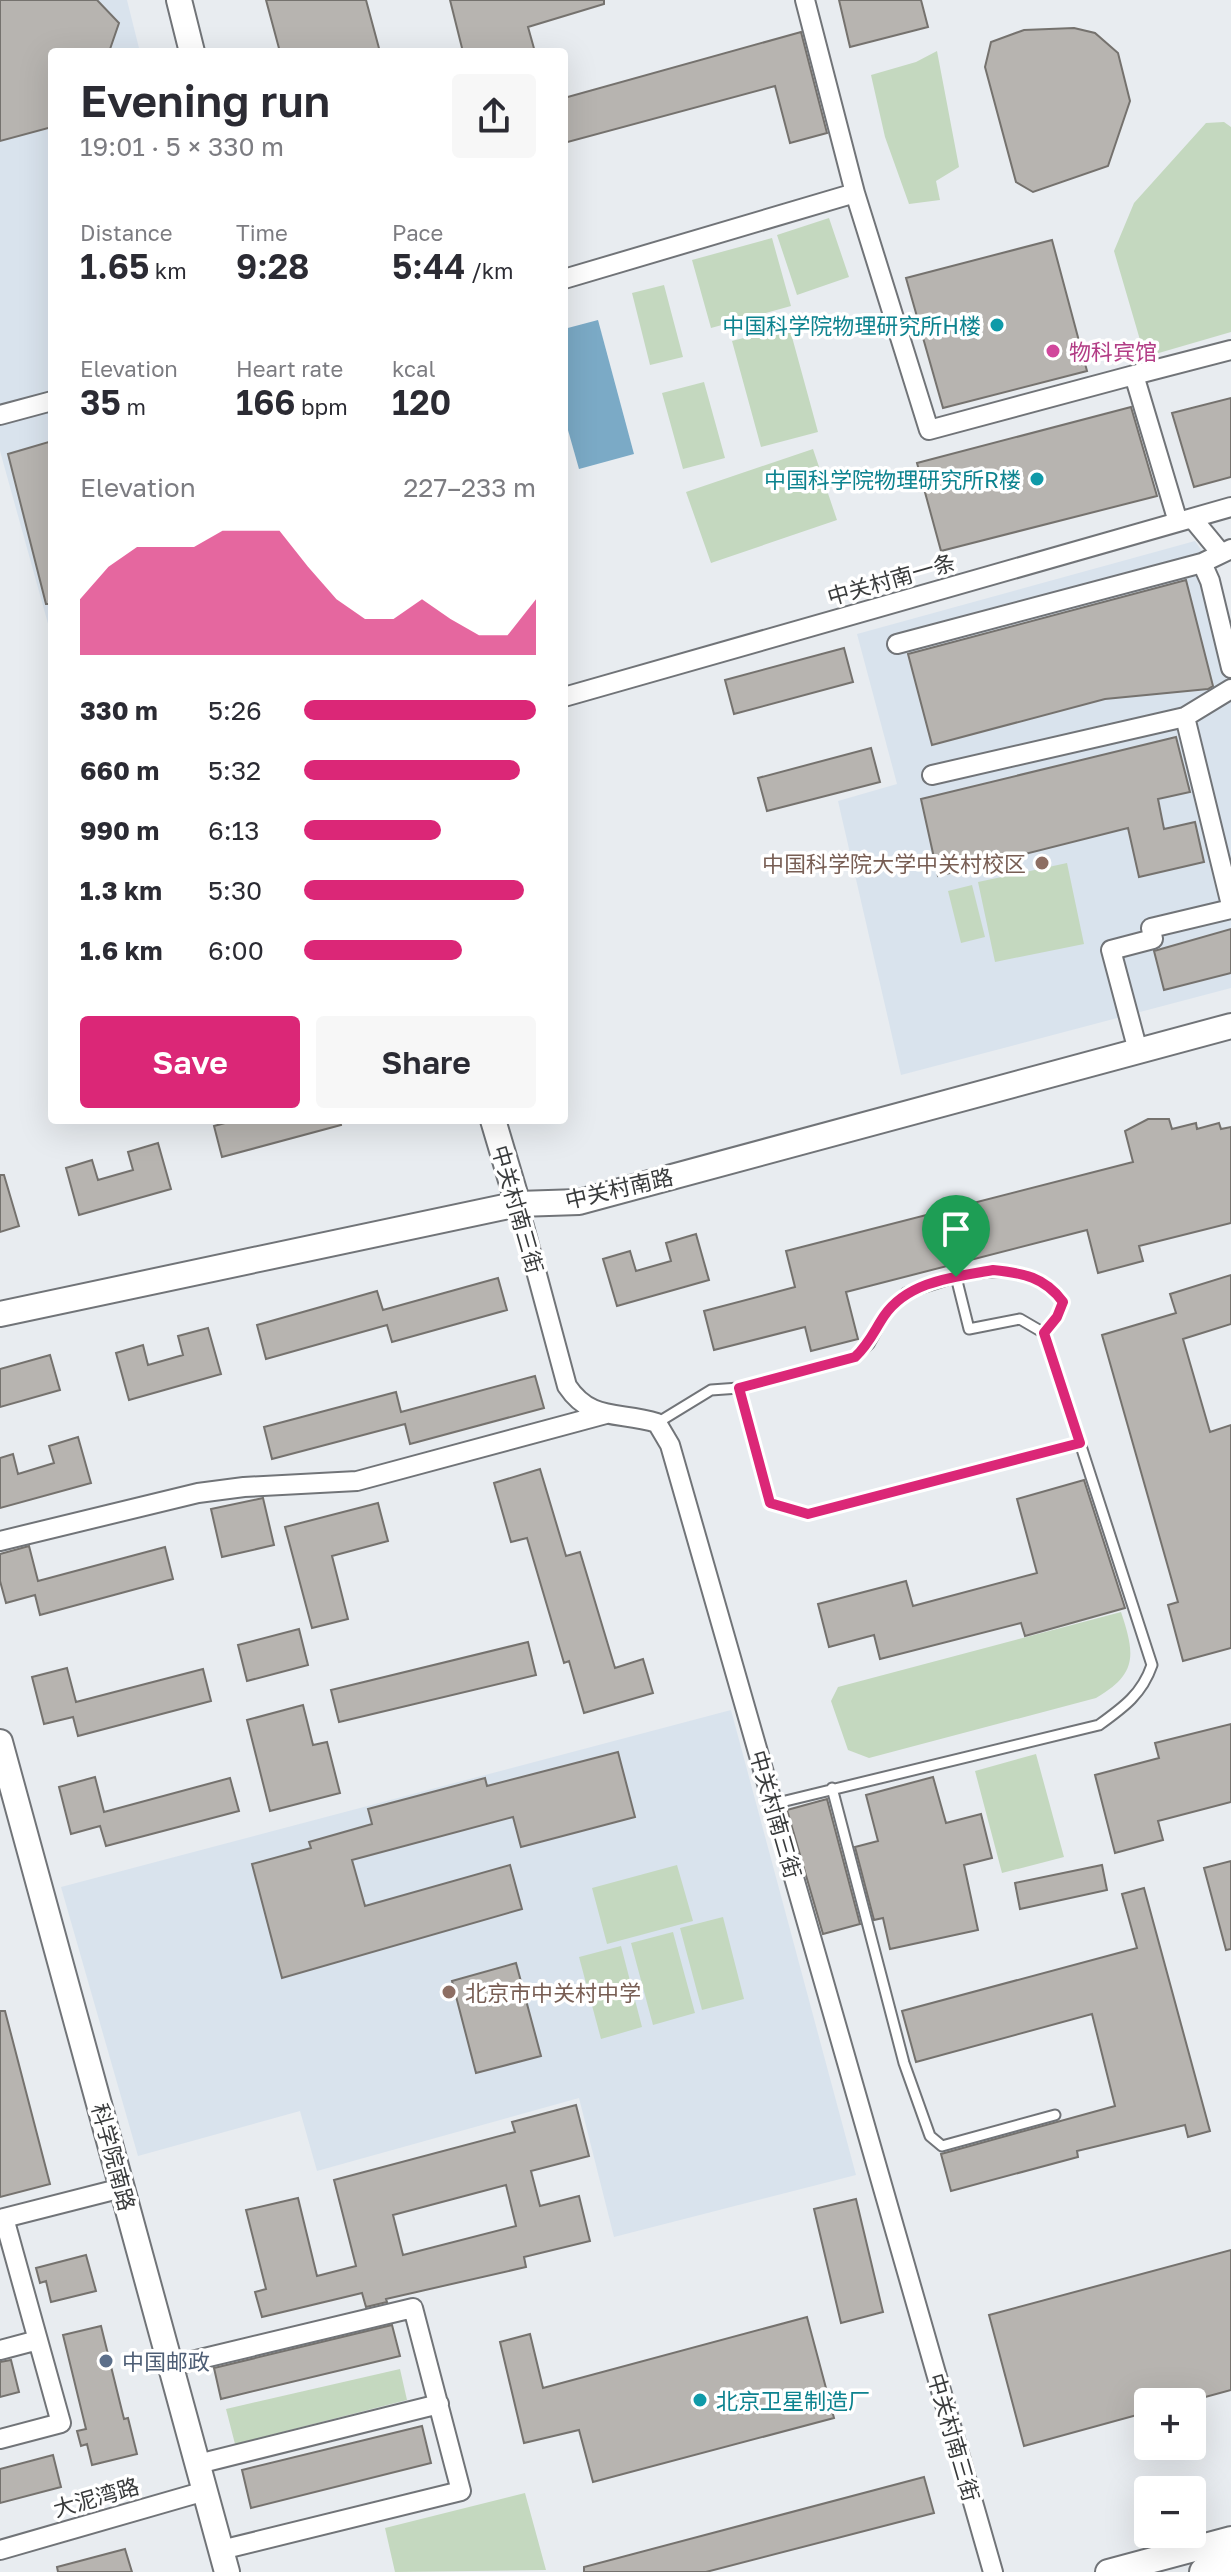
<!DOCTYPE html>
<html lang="en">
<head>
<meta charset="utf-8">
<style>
  :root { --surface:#fff; --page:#f7f7f7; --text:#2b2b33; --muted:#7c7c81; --accent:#db2777 }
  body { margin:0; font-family:"Golos Text","Noto Sans SC",sans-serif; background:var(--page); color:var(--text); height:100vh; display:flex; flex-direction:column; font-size:30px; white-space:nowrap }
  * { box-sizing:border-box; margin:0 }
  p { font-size:26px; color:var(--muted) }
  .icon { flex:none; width:44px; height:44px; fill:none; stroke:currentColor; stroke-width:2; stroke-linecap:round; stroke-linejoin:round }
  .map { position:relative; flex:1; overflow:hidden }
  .details { position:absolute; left:48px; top:48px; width:520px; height:1076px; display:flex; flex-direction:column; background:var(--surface); border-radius:8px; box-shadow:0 8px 32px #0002 }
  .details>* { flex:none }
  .tools { position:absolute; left:1134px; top:2388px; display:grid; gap:16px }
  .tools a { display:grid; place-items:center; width:72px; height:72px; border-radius:8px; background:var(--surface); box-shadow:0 8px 32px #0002; font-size:40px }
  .pin { position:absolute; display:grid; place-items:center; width:68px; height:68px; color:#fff; margin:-82px -34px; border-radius:50% 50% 50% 0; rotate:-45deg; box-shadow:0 0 8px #0007 }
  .pin .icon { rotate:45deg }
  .round { display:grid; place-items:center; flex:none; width:84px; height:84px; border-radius:8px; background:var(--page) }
  .overview { display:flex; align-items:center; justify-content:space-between; height:136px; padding:0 32px }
  h1 { font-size:44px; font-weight:600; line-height:60px }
  .figures { display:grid; grid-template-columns:repeat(3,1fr); gap:12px; height:136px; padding:8px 32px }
  .figures div { display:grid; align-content:center }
  .figures b { font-size:34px; font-weight:600 }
  .figures small { font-size:22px; font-weight:400 }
  .figures p { font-size:22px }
  .chart { height:224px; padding:16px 32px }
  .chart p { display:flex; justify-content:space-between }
  .chart svg { width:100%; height:144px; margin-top:8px; fill:var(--accent); opacity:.7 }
  .action { display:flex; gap:16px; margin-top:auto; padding:16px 32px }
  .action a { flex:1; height:92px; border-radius:8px; background:var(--accent); color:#fff; font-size:32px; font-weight:600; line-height:92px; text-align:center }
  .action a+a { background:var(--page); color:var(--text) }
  ul { padding:0 32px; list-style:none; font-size:26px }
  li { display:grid; grid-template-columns:128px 96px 1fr; align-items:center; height:60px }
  li i { height:20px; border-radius:10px; background:var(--accent) }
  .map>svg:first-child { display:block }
  .built { fill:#d9e3ed }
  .green { fill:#c4d8bf }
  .water { fill:#7baac6 }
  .building { fill:#b7b4b0; stroke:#75726e; stroke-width:2; fill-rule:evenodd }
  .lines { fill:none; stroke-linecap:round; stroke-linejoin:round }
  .lane-casing { stroke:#717478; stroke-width:13 }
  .street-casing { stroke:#717478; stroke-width:22 }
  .secondary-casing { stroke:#717478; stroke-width:28 }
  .primary-casing { stroke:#717478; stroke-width:32 }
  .lane { stroke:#fff; stroke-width:9 }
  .street { stroke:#fff; stroke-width:18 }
  .secondary { stroke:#fff; stroke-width:24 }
  .primary { stroke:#fff; stroke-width:28 }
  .route-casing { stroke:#fff; stroke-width:16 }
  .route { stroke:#db2777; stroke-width:10 }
  .culture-dot { fill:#0f9aa8; stroke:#fff; stroke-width:3 }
  .hotel-dot { fill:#d1479c; stroke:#fff; stroke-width:3 }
  .education-dot { fill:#8d6e63; stroke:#fff; stroke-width:3 }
  .service-dot { fill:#5c6f8a; stroke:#fff; stroke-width:3 }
  .labels { text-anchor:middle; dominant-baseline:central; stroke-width:7; stroke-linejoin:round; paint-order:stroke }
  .culture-label { font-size:22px; fill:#0d838f; stroke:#fff; text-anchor:end }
  .hotel-label { font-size:22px; fill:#b23c85; stroke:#fff; text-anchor:start }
  .street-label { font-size:22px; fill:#393b3c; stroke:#fff }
  .education-label { font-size:22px; fill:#785e54; stroke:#fff; text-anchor:end }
  .service-label { font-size:22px; fill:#4e5e75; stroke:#fff; text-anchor:start }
</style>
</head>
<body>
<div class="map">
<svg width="1231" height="2572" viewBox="0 0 1231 2572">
  <rect width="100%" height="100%" fill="#e8ecf0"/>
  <path class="built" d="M0 0H127L140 52H52V638L0 451Z
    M1195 541 1218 575 1231 624V988L901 1075 838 801 897 784 857 634Z
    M731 1710 856 2175 614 2237 579 2098 317 2171 300 2111 138 2156 61 1887Z"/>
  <path class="green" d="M937 51 959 167 936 181 940 200 909 204 885 137 871 75 916 62Z
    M1224 122 1231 127V332L1145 357 1114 251 1134 203 1206 123Z
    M829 218 849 277 797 295 777 235Z
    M772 238 791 306 711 328 692 260Z
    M664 285 683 357 650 365 632 293Z
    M789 326 818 432 761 447 732 341Z
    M704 382 725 458 683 469 662 393Z
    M813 449 837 520 711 563 686 492Z
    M1067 863 1084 944 995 962 978 882Z
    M972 885 985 937 961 943 948 891Z
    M1121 1612C1135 1654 1138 1674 1096 1698L869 1758 848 1750 831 1701 838 1687Z
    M1036 1754 1064 1857 1002 1873 975 1771Z
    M677 1865 693 1921 607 1944 592 1888Z
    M723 1917 744 1999 702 2010 680 1928Z
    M673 1932 695 2013 653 2025 631 1943Z
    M621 1946 642 2027 601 2039 579 1957Z
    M400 2369 407 2400 235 2444 226 2409Z
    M525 2493 546 2570 395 2572 385 2528Z"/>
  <path class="water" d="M598 320 634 454 579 469 564 416V329Z"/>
  <path class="building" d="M0 0H97L119 23 109 52H52V127L0 141Z
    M266 0H366L380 52H280Z
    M450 0H604V4L528 27 535 52H463Z
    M839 0H921L928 27 850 47Z
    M1074 28 1095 33 1118 53 1130 101 1108 166 1033 192 1016 182 985 67 991 42 1024 30Z
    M801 32 827 133 790 143 775 86 564 143V98Z
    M1052 240 1087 371 943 408 906 278Z
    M1231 398V477L1194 487 1172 413Z
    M1131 407 1157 496 941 551 917 463Z
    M52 441V604H46L8 454Z
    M1186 580 1213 686 1208 689 1105 699 932 745 908 654Z
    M844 648 853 682 734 714 725 680Z
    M1176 737 1190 792 1158 799 1164 829 1195 822 1204 862 1139 877 1128 828 938 876 921 799Z
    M871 748 880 782 767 811 758 778Z
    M1231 929V973L1164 990 1154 951Z
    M1148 1119H1169L1172 1129 1196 1123 1197 1129 1219 1123 1221 1129 1231 1127V1223L1139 1246 1143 1261 1098 1273 1087 1230 846 1292 858 1339 811 1351 805 1327 714 1350 704 1311 795 1287 786 1251 1133 1162 1125 1131Z
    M236 1120H340L341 1125 222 1157 214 1126Z
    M158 1143 171 1189 79 1215 66 1168 92 1160 98 1180 133 1170 128 1152Z
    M0 1175H4L19 1226 0 1232Z
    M696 1234 709 1280 617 1306 603 1259 630 1251 636 1271 671 1261 666 1243Z
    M1231 1275V1324L1183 1339 1210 1432 1231 1425V1648L1183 1661 1168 1605 1178 1602 1102 1335 1176 1313 1170 1294Z
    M498 1278 507 1310 392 1342 387 1325 266 1359 257 1325 377 1291 383 1310Z
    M208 1328 221 1374 129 1400 116 1353 143 1345 148 1365 183 1355 178 1336Z
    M50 1355 60 1390 0 1407V1369Z
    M535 1376 544 1408 410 1444 405 1424 272 1459 264 1427 396 1392 401 1412Z
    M78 1437 91 1483 0 1508V1458L13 1454 18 1474 54 1463 49 1446Z
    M540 1469 566 1556 580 1552 615 1668 643 1659 653 1693 584 1713 569 1661 564 1663 527 1538 511 1542 494 1483Z
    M1084 1480 1125 1608 1025 1636 1021 1623 880 1659 874 1635 829 1647 818 1604 906 1581 913 1606 1037 1573 1017 1499Z
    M263 1498 274 1545 222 1557 211 1509Z
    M378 1503 388 1541 332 1556 348 1619 312 1628 285 1527Z
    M29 1546 38 1581 165 1547 173 1579 40 1615 35 1595 6 1603 0 1581V1554Z
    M299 1629 308 1665 247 1681 238 1645Z
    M528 1642 536 1675 339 1722 331 1690Z
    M67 1668 76 1702 203 1669 211 1701 78 1736 73 1717 44 1724 32 1677Z
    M303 1705 313 1745 327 1742 340 1793 270 1811 247 1720Z
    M1231 1724V1802L1158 1821 1163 1840 1115 1853 1095 1775 1159 1758 1155 1743Z
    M618 1752 635 1817 521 1847 513 1817 352 1860 365 1906 510 1865 522 1909 282 1978 252 1864 311 1848 309 1842 372 1824 368 1809 485 1778 487 1786Z
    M95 1777 104 1812 230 1778 239 1811 106 1846 100 1826 71 1834 59 1787Z
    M933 1777 946 1823 981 1814 992 1858 964 1865 978 1930 890 1949 883 1918 874 1920 855 1847 878 1841 866 1795Z
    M827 1799 860 1924 823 1934 787 1810Z
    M1231 1861V1949L1226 1950 1204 1868Z
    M1102 1865 1107 1890 1020 1909 1015 1883Z
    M1144 1888 1210 2131 1188 2137 1185 2125 1077 2151 1078 2157 951 2191 941 2154 1115 2106 1092 2014 916 2062 902 2011 1137 1948 1122 1894Z
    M516 1963 541 2056 476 2073 452 1981Z
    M0 2011H5L50 2184 0 2197Z
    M576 2105 589 2156 531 2171 540 2206 579 2196 590 2241 524 2257 526 2267 386 2299 387 2302 366 2307 362 2293 262 2317 255 2292 266 2289 246 2210 298 2198 317 2276 356 2266 334 2180 515 2132 512 2122ZM506 2185 516 2226 403 2255 393 2215Z
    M856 2199 883 2312 841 2323 814 2209Z
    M1231 2250V2390L1187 2402H1148V2412L1024 2446 989 2315Z
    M86 2255 96 2291 51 2302 46 2281 40 2283 36 2268Z
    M807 2317 834 2418 593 2482 579 2430 524 2443 500 2342 530 2334 543 2388Z
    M392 2325 400 2356 221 2399 214 2368Z
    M101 2326 124 2419 128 2418 137 2454 92 2465 87 2444 81 2446 77 2431 86 2429 63 2335Z
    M11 2360 19 2392 0 2397V2362Z
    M422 2426 431 2463 251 2508 242 2470Z
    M53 2455 61 2487 0 2503V2469Z
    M924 2477 934 2513 706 2572H584V2567Z
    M125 2549 132 2572H58L57 2567Z"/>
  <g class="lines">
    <g class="lane-casing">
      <path id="lane" d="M956 1277C997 1270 1035 1263 1063 1302L1057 1317 1044 1333
        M739 1388 855 1357 869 1344 885 1315 906 1293 956 1277 969 1329 1020 1319 1044 1333 1080 1443
        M657 1423 711 1390 739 1388 770 1503 808 1514 1080 1443 1152 1665C1142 1694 1124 1707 1099 1725L773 1804
        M832 1788 904 2063 930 2136 942 2146 1055 2115"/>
    </g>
    <g class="street-casing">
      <path id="street" d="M805 0 855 193
        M564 279 855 193 929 430 1134 375 1178 522
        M1134 375 1231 350
        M0 415 52 401
        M1192 518 1220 552
        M1231 549 1202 563 1210 581 1231 668
        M897 644 1202 563
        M564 697 1231 507
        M1185 717 1231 905
        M932 775 1185 717 1231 689
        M1138 1051 1111 950 1153 939 1151 928 1231 909
        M518 1204 567 1386C591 1422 619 1411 657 1423L670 1445 993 2572
        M0 1541 198 1493 244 1487 357 1481 606 1414
        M0 2219 122 2188
        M0 2350 38 2340
        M171 2366 413 2308 461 2491 221 2550
        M0 2439 61 2423 4 2218
        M198 2464 439 2404
        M0 2550 205 2491"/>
    </g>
    <g class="secondary-casing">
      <path id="secondary" d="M179 0 192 52
        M493 1120 518 1204
        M0 1314 518 1204 579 1202 1231 1026
        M0 1742 227 2572
        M1108 2572 1231 2539"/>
    </g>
    <g class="primary-casing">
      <path id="primary" d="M1204 2572 1231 2565"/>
    </g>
    <use href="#lane" class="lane"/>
    <use href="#street" class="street"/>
    <use href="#secondary" class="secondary"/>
    <use href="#primary" class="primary"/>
  </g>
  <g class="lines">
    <g class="route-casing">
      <path id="route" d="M993 1270C1023 1273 1045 1277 1063 1302L1057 1317 1044 1333 1080 1443 808 1514 770 1503 739 1388 855 1357C869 1344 874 1331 884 1316 908 1281 954 1277 993 1270Z"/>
    </g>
    <use href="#route" class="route"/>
  </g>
  <g class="culture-dot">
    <circle cx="997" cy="325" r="8"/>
    <circle cx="1037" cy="479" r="8"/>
    <circle cx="700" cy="2400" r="8"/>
  </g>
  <circle class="hotel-dot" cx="1053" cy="351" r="8"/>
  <g class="education-dot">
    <circle cx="1042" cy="863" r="8"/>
    <circle cx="449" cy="1992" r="8"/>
  </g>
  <circle class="service-dot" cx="106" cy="2361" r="8"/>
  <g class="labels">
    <g class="culture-label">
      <text x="981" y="325">中国科学院物理研究所H楼</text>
      <text x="1021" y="479">中国科学院物理研究所R楼</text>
      <text x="716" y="2400" text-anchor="start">北京卫星制造厂</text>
    </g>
    <g class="hotel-label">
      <text x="1069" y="351">物科宾馆</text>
    </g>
    <g class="street-label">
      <text transform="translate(891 579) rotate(-16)">中关村南一条</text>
      <text transform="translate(619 1188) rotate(-13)">中关村南路</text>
      <text transform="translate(518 1209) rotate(74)">中关村南三街</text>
      <text transform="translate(776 1814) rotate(74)">中关村南三街</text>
      <text transform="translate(114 2157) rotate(75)">科学院南路</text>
      <text transform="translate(954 2437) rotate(74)">中关村南三街</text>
      <text transform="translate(96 2497) rotate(-16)">大泥湾路</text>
    </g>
    <g class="education-label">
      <text x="1026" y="863">中国科学院大学中关村校区</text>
      <text x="465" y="1992" text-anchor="start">北京市中关村中学</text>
    </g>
    <g class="service-label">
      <text x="122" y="2361">中国邮政</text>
    </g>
  </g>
</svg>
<div class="tools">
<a>+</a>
<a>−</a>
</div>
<div class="pin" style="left:956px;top:1277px;background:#1e9e55"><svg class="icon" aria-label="arrive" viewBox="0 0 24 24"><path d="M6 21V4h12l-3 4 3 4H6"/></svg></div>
<section class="details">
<div class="overview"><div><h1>Evening run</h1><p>19:01 · 5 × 330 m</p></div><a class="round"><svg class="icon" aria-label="share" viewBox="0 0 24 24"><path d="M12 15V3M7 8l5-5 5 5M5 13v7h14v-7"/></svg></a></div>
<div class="figures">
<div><p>Distance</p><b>1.65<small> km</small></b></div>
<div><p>Time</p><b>9:28</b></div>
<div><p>Pace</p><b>5:44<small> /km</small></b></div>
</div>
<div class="figures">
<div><p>Elevation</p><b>35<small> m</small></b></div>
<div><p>Heart rate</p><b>166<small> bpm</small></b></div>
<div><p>kcal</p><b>120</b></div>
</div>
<div class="chart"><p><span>Elevation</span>227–233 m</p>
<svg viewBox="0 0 160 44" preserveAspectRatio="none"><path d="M0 44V27L10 17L20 11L30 11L40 11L50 6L60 6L70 6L80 17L90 27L100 33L110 33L120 27L130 33L140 38L150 38L160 27V44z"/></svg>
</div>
<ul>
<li><b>330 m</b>5:26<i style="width:100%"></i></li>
<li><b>660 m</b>5:32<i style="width:93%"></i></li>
<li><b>990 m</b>6:13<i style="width:59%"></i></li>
<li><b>1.3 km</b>5:30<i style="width:95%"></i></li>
<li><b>1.6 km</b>6:00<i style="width:68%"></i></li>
</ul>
<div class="action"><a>Save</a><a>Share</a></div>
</section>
</div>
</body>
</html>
